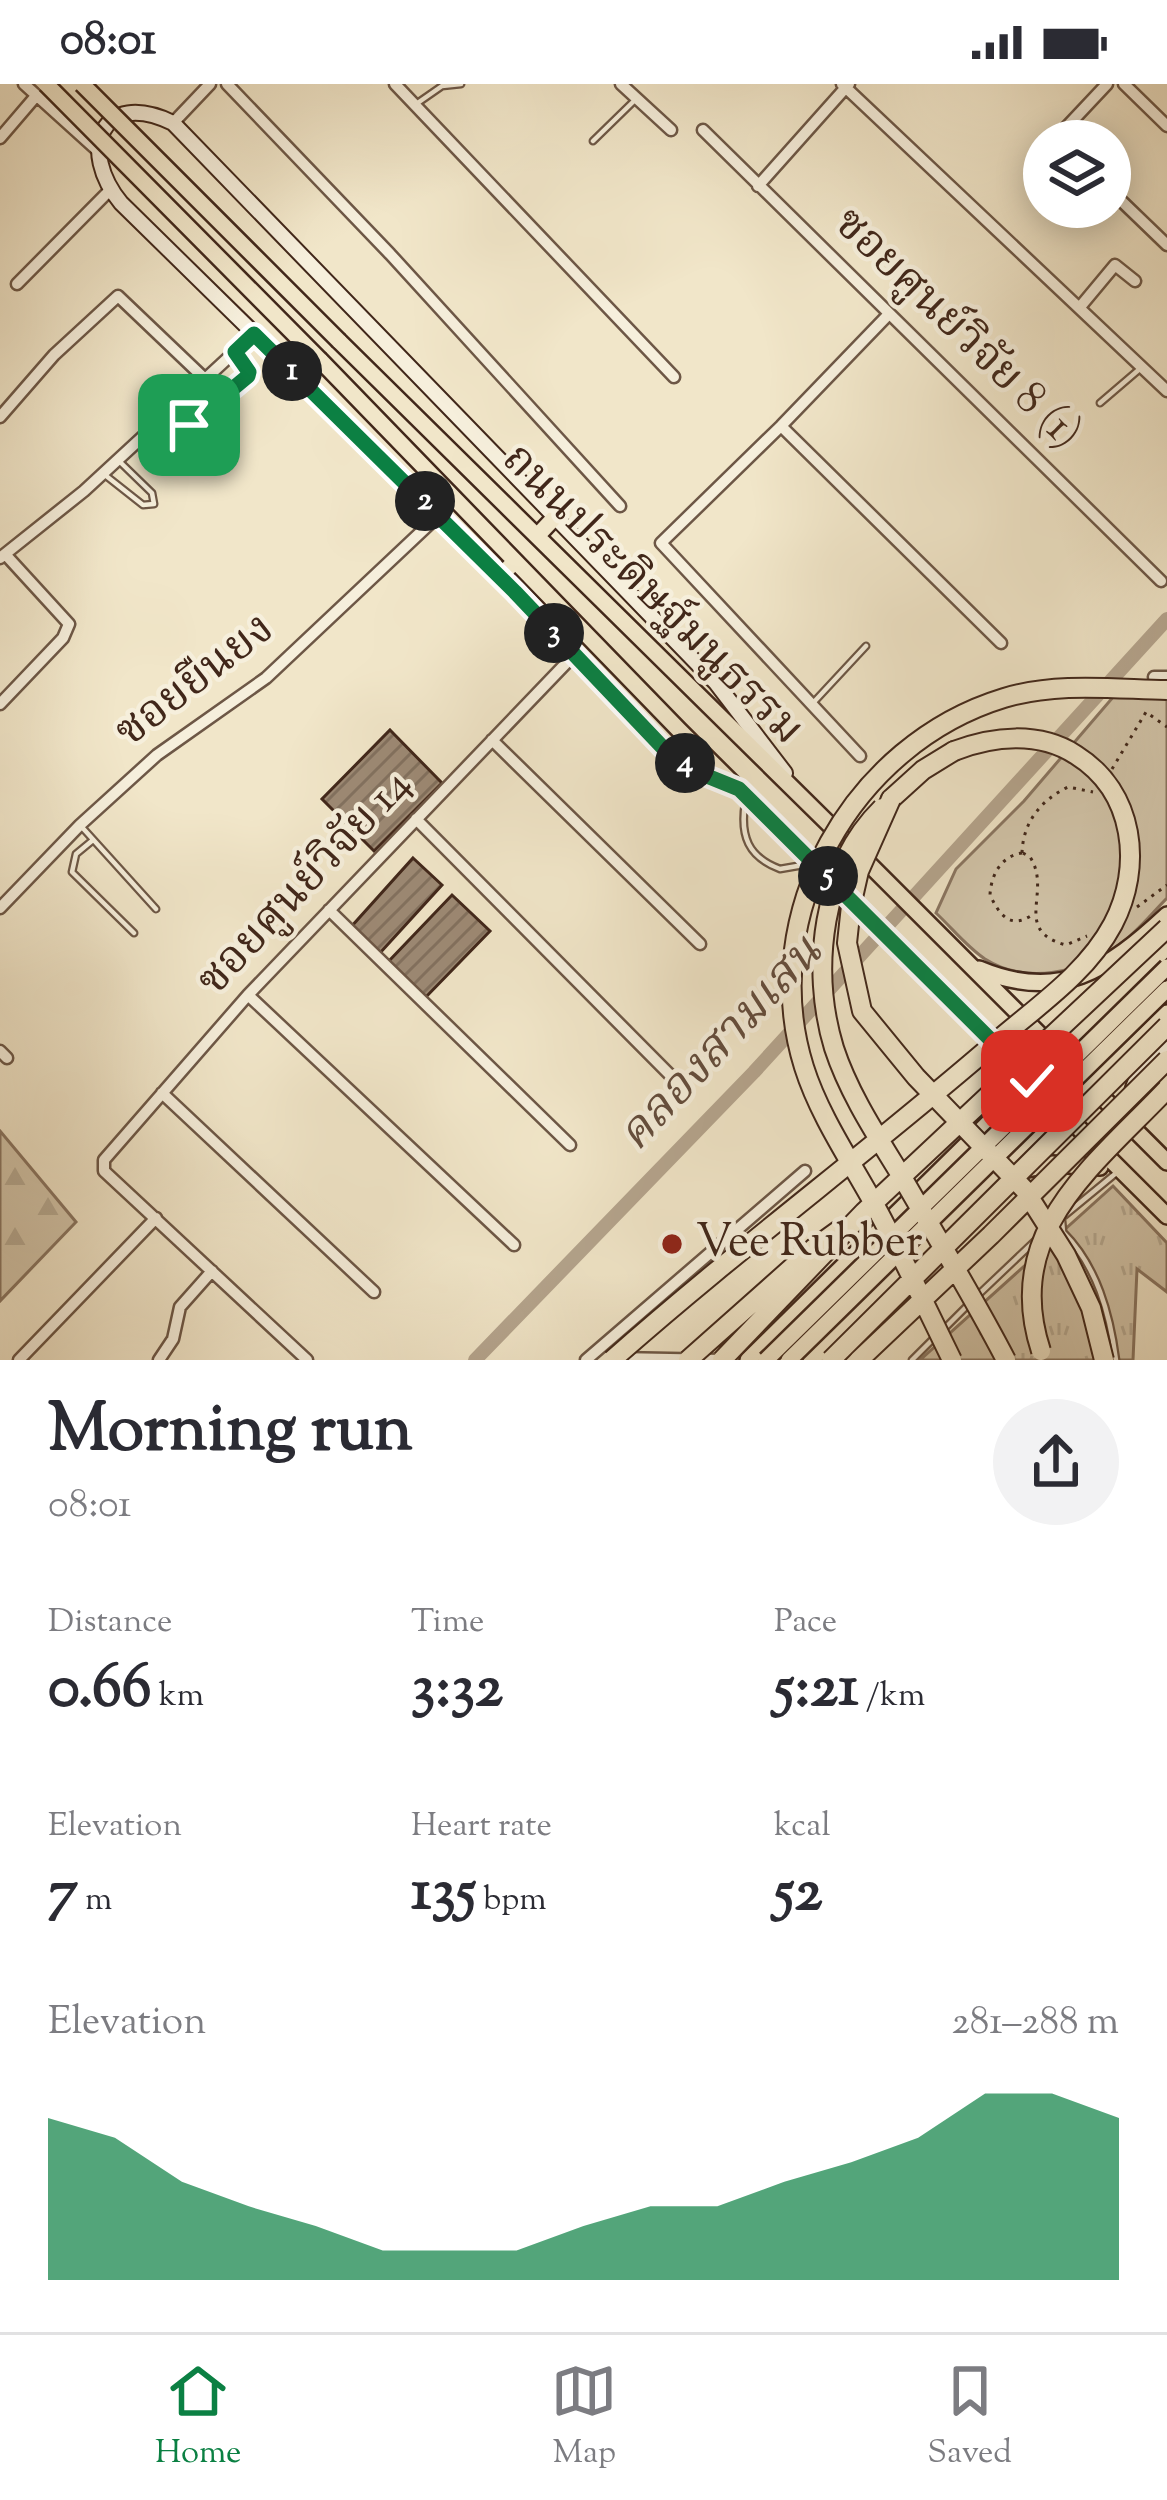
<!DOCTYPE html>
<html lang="en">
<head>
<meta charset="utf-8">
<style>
  :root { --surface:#fff; --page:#f2f2f3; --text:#2b2b33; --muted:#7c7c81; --line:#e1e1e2; --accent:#0b8043 }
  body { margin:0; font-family:"Sorts Mill Goudy","Noto Serif Thai",serif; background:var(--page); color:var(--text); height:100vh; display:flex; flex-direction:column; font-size:45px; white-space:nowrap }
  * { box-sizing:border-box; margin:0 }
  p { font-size:39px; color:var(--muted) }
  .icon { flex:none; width:66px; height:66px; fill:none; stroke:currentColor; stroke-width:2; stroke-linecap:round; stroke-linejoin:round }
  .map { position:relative; height:1276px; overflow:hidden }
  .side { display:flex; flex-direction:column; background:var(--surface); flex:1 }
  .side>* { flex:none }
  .tools { position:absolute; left:1023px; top:36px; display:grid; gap:24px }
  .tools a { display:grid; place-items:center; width:108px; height:108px; border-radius:50%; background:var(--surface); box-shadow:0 6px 30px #0003; font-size:60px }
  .pin { position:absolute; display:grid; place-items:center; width:102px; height:102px; color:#fff; margin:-51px; border-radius:24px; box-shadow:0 6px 18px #0006 }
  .km { position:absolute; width:60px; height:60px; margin:-30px; border-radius:50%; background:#222; color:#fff; font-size:33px; line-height:60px; text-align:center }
  .round { display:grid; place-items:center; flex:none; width:126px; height:126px; border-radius:63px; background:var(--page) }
  .headline { display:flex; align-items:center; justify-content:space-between; height:204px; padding:0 48px }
  h1 { font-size:66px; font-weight:700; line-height:90px }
  .figures { display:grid; grid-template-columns:repeat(3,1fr); gap:18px; height:204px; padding:12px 48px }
  .figures div { display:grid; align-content:center }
  .figures b { font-size:60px; font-weight:700 }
  .figures small { font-size:33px; font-weight:400 }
  .figures p { font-size:33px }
  .chart { height:336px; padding:24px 48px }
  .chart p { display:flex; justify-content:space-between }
  .chart svg { width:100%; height:216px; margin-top:12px; fill:var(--accent); opacity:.7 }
  .status { display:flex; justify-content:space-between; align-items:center; height:84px; padding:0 60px; background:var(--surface); direction:ltr }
  .status svg { height:33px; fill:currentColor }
  .dock { display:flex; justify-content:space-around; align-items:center; height:168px; border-top:3px solid var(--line); background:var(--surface); font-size:33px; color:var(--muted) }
  .dock a { display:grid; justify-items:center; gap:6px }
  .dock .current { color:var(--accent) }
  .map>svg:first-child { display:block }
  .grass { fill:url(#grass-tufts); stroke:#8a7662; stroke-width:3 }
  .forest { fill:url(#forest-firs); stroke:#8a7662; stroke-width:3 }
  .park { fill:#d3c6ab; stroke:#8a7662; stroke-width:3 }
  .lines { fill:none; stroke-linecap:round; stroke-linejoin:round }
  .canal { stroke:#b5a58e; stroke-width:14 }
  .building { fill:url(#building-hatch); stroke:#41271a; stroke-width:3 }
  .lane-casing { stroke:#6d5746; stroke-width:9 }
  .street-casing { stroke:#6d5746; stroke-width:15 }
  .secondary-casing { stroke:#41271a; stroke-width:18 }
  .primary-casing { stroke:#41271a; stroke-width:20 }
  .highway-casing { stroke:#41271a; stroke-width:22 }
  .path { stroke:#41271a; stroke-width:3; stroke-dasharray:3 6; stroke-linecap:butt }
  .lane { stroke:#f6efdc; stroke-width:4.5 }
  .street { stroke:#f6efdc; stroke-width:10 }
  .secondary { stroke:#f6efdc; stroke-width:14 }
  .primary { stroke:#f1e6c9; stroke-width:15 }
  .highway { stroke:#f1e6c9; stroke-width:18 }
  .primary-bridge-casing { stroke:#41271a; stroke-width:20; stroke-linecap:butt }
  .highway-bridge-casing { stroke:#41271a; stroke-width:22; stroke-linecap:butt }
  .primary-bridge { stroke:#f1e6c9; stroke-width:15 }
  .highway-bridge { stroke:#f1e6c9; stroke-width:18 }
  .route-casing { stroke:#fff; stroke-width:24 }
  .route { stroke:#0b8043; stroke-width:15 }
  .poi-dot { fill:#8f2418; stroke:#f6efdc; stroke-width:4.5 }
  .labels { text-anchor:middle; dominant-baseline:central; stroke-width:9; stroke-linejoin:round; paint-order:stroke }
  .street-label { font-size:45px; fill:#41271a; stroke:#f6efdc }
  .poi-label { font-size:45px; fill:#41271a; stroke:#f6efdc; text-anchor:start }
  .water-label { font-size:48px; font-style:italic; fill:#644d3d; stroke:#f6efdc }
</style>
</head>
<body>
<div class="status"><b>08:01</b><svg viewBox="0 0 49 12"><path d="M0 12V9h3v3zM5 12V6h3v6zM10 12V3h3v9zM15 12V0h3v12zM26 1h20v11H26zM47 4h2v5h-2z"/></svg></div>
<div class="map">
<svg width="1167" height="1276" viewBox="0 0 1167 1276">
  <defs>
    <pattern id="grass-tufts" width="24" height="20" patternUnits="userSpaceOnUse" patternTransform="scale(3)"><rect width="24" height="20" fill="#d3c6ab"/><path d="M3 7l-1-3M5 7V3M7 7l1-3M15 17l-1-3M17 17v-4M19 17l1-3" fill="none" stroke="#b6aa93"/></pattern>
    <pattern id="forest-firs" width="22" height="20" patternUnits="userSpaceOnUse" patternTransform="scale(3)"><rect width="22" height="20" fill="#d3c6ab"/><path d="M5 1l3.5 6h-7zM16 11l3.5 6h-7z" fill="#b6aa93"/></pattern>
    <pattern id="building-hatch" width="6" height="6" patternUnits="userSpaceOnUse" patternTransform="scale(3)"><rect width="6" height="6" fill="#9d8a75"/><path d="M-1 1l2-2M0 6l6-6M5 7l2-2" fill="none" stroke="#82715f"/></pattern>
  </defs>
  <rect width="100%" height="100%" fill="#f1e6c9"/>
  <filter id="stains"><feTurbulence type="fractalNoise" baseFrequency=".00167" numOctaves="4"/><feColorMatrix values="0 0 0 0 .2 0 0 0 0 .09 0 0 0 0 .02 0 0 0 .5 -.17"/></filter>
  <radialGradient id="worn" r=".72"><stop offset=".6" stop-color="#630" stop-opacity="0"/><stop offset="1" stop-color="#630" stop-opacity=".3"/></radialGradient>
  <path class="grass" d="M1113 1102 1167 1159V1208L1137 1185 1133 1276H920Z"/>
  <path class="forest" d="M0 1047 76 1138 0 1217Z"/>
  <path class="park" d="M1114 612 1167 615V814C1152 829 1137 848 1119 861 1082 889 1026 901 985 875 967 863 952 844 936 829L956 785 1024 717Z"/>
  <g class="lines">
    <path class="canal" d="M475 1276 754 988 1167 535"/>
  </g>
  <path class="building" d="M390 646 442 699 374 767 322 715Z
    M413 774 442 801 380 869 351 843Z
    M452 811 490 847 425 914 388 878Z"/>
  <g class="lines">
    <g class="lane-casing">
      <path id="lane" d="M419 18 442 2 461 0
        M593 57 636 15
        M1100 319 1142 283
        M189 341 248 292 249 288 235 268
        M105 391 143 421 154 420 152 409 118 376
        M813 619 866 562
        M745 719C740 752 748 773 780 785L809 780
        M80 741 156 825
        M93 756 76 770 72 788 134 849
        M1064 1132 1115 1090
        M1062 1137 1063 1148C1097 1182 1110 1230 1116 1276
        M976 1213 1037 1155
        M942 1247 968 1221
        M912 1276 933 1255"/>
    </g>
    <g class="street-casing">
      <path id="street" d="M24 0 97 66
        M227 0 390 170 620 422
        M395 0 674 293
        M621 0 671 46
        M842 0 1167 307
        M1124 0 1167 42
        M173 39 210 0
        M703 46 1161 497
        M0 54 36 12
        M1061 57V49L1107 0
        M758 102 849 0
        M1110 106 1167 161
        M17 200 110 106
        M1080 223 1115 181 1135 197
        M0 333 54 271 118 212 205 295
        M781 342 1001 559
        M0 474 84 407 254 250
        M1154 593H1167
        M0 620 63 554 69 540 5 470
        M492 656 700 860
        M860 672 661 459 781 342 888 231
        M416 735 680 1001
        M0 824 80 741 157 671 266 594 439 431
        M329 826 570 1061
        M248 911 514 1161
        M0 967 7 974
        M162 1009 374 1208
        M617 1274 722 1276
        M19 1276 156 1134
        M159 1276 173 1255 180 1223 212 1187
        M307 1276 104 1087V1076L248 911 574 571
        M586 1276 805 1087"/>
    </g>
    <g class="secondary-casing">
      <path id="secondary" d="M734 703 702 690 667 668 439 431 121 119C78 67 100 4 173 39L716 599 785 689
        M1136 1045C1120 1007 1141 984 1167 957"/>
    </g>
    <g class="primary-casing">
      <path id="primary" d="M339 257 841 752
        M320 276 679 646 1167 1132
        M539 450 555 433
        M500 493 515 477
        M858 769 1167 1078
        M979 885C1060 919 1108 886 1167 831
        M1023 1086 1052 1080 1100 1083
        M748 1276 1167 863
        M811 1276 1167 929"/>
    </g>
    <g class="highway-casing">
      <path id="highway" d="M891 715 923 686 954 667"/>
    </g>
    <path class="path" d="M1112 685 1146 628 1167 643
      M1022 769C1023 738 1041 716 1068 703L1093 708
      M1022 769C1001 772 991 791 990 811 999 830 1010 846 1032 831
      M1023 769 1030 773C1053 808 1011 846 1066 861L1087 852
      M1137 823 1167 801"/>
    <use href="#lane" class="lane"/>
    <use href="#street" class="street"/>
    <use href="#secondary" class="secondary"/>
    <use href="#primary" class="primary"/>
    <use href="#highway" class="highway"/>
    <g class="primary-bridge-casing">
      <path id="primary-bridge" d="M46 0 320 276
        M82 0 339 257
        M766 1276 1167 883
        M789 1276 1167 905"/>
    </g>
    <g class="highway-bridge-casing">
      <path id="highway-bridge" d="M891 715 859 787 851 822 847 859 862 927 916 993 1024 1105 1066 1171 1091 1224 1104 1276
        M882 724C822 783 810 885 834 964 849 1010 877 1052 902 1093 937 1154 974 1214 1006 1276
        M1041 1267C1002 1148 1093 1083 1167 1005
        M612 1276C735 1167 867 1069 991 962 1033 925 1086 891 1113 840 1143 783 1135 708 1076 671 1039 647 993 652 954 667
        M688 1276 814 1164 839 1146
        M722 1276 864 1128 1167 844
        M831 1276 1167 942
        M859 1276 991 1151 1167 976
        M952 1276C928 1227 905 1178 879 1129 854 1082 820 1034 804 983 756 830 853 660 1004 614 1057 598 1113 605 1167 606"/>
    </g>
    <use href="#primary-bridge" class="primary-bridge"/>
    <use href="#highway-bridge" class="highway-bridge"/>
  </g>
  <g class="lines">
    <g class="route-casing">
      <path id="route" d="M189 341 248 292 249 288 235 268 254 250 515 508 667 668 702 690 739 705 1032 997"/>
    </g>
    <use href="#route" class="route"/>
  </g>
  <circle class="poi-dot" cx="672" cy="1160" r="12"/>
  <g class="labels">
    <g class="street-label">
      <text transform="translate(956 246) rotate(44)">ซอยศูนย์วิจัย 8 (1)</text>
      <text transform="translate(651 512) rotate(45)">ถนนประดิษฐ์มนูธรรม</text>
      <text transform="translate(196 598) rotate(-38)">ซอยยืนยง</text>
      <text transform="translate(306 800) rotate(-47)">ซอยศูนย์วิจัย 14</text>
    </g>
    <g class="poi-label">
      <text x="696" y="1160">Vee Rubber</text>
    </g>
    <g class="water-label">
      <text transform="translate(722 961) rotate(-47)">คลองสามเสน</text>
    </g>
  </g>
  <rect width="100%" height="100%" filter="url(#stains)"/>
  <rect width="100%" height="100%" fill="url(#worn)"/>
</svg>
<div class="tools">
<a><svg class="icon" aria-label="layers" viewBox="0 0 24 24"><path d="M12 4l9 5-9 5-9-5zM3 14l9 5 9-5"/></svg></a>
</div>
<div class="pin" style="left:189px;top:341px;background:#1e9e55"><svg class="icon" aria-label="arrive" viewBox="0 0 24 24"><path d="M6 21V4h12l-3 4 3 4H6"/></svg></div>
<div class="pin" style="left:1032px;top:997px;background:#d93025"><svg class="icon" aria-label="check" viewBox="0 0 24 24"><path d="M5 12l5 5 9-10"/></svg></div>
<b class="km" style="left:292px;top:287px">1</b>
<b class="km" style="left:425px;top:417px">2</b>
<b class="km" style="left:554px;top:549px">3</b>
<b class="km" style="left:685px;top:679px">4</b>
<b class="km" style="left:828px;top:792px">5</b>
</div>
<section class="side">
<div class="headline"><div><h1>Morning run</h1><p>08:01</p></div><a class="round"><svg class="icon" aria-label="share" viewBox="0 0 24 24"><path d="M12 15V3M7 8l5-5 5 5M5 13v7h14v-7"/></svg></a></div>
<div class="figures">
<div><p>Distance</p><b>0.66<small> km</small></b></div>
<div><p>Time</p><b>3:32</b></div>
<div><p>Pace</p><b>5:21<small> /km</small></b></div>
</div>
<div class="figures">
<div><p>Elevation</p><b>7<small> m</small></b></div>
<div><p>Heart rate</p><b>135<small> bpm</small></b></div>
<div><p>kcal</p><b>52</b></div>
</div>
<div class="chart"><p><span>Elevation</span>281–288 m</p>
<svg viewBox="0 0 160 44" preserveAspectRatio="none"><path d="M0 44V11L10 15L20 24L30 29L40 33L50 38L60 38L70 38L80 33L90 29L100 29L110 24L120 20L130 15L140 6L150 6L160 11V44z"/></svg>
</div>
</section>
<nav class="dock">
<a class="current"><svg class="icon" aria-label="home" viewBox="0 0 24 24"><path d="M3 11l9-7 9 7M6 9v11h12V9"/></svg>Home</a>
<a><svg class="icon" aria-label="map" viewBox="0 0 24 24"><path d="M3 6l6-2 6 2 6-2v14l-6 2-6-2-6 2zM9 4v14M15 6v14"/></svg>Map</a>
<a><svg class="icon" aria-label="saved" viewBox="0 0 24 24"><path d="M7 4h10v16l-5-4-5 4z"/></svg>Saved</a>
</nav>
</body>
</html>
